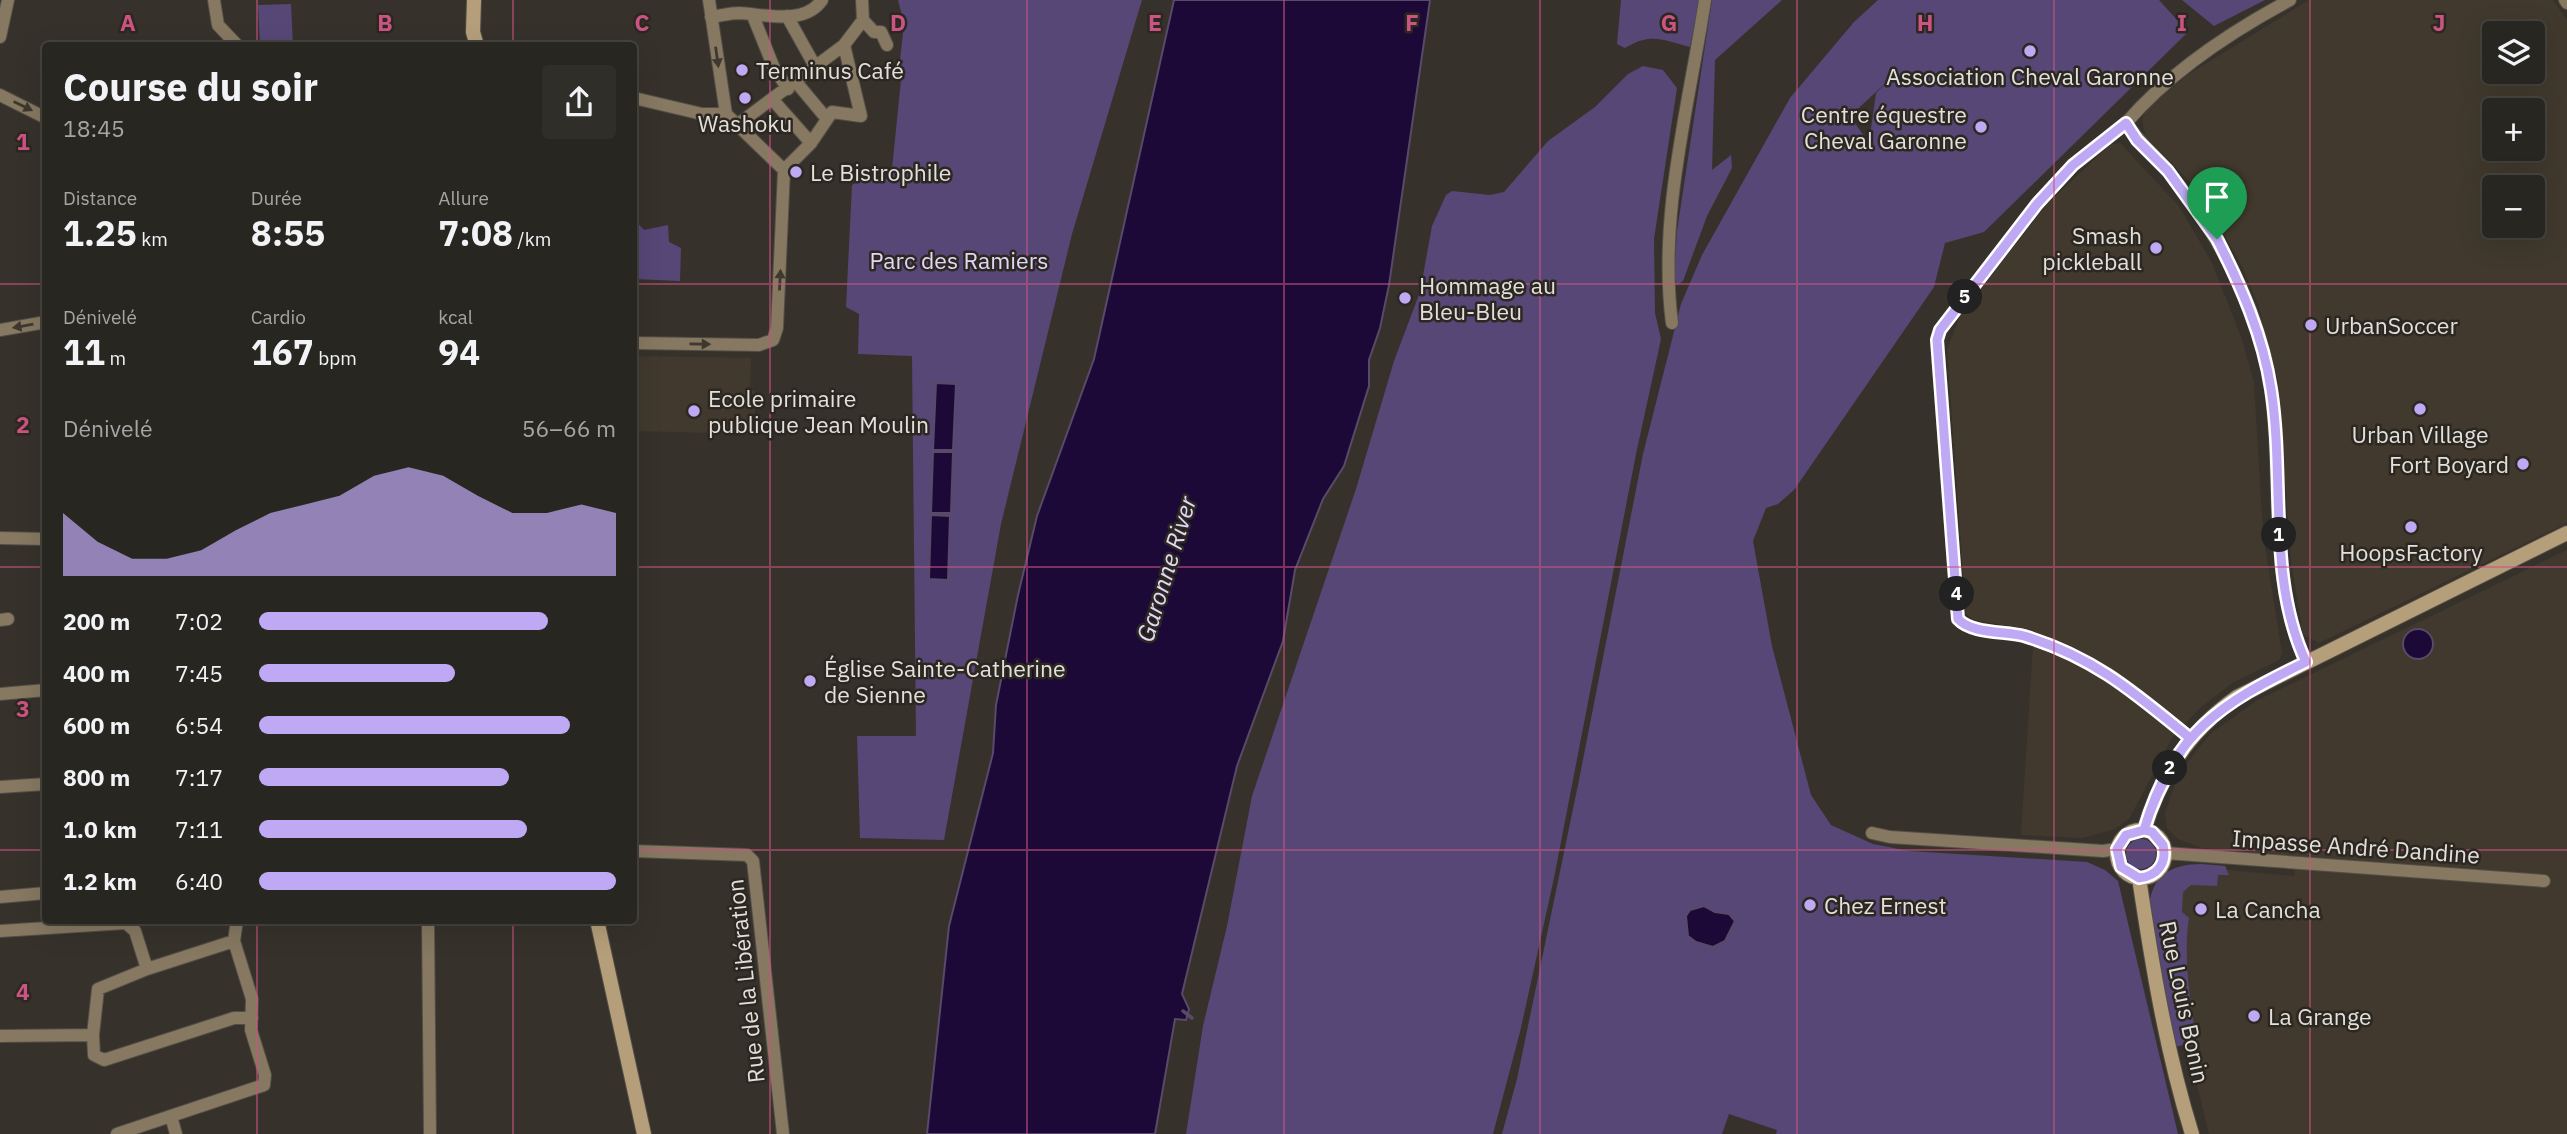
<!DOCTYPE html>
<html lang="fr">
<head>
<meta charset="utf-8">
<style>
  :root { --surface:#282620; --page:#302e29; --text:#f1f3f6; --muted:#a5a5a5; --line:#44433e; --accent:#bfa9f4 }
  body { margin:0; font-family:"IBM Plex Sans",sans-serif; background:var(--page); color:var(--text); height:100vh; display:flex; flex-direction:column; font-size:26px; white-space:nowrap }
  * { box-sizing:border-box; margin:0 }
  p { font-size:23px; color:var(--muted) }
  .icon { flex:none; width:38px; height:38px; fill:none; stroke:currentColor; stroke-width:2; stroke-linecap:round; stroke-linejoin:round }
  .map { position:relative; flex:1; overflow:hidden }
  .drawer { position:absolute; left:42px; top:42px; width:595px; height:882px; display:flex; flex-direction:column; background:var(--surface); border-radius:7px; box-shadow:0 7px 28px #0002,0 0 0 2px var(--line) }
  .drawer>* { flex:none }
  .controls { position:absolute; left:2482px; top:21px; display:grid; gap:14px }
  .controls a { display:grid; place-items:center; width:63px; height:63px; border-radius:7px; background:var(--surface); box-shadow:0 7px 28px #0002,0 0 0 2px var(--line); font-size:35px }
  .pin { position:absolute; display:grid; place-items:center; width:60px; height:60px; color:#fff; margin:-72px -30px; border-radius:50% 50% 50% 0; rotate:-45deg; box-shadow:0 0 7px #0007 }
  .pin .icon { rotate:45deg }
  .km { position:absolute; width:35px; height:35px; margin:-18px; border-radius:50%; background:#222; color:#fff; font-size:19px; line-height:35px; text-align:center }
  .round { display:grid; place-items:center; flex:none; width:74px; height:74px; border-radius:7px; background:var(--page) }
  .summary { display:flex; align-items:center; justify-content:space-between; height:119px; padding:0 21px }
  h1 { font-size:38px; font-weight:700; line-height:52px }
  .metrics { display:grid; grid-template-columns:repeat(3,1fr); gap:10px; height:119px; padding:7px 21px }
  .metrics div { display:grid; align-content:center }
  .metrics b { font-size:35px; font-weight:700 }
  .metrics small { font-size:19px; font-weight:400 }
  .metrics p { font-size:19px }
  .chart { height:196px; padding:14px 21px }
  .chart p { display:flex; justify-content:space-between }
  .chart svg { width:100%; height:126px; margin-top:7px; fill:var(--accent); opacity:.7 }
  ul { padding:0 21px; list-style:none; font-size:23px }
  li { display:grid; grid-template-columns:112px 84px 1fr; align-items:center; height:52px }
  li i { height:18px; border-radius:9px; background:var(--accent) }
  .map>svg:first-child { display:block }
  .built { fill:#41392d; fill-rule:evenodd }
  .green { fill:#564777; fill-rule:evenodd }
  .water { fill:#1c0937; stroke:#584a68; stroke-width:2 }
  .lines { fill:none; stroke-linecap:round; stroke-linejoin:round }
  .stream { stroke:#584a68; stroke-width:3.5 }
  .street-casing { stroke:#524e47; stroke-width:14 }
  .secondary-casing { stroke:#524e47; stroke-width:16 }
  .street { stroke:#867861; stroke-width:12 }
  .secondary { stroke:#b59e7a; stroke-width:14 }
  .oneway { fill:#3e382e }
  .route-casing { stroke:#fff; stroke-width:14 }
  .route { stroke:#bfa9f4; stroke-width:9 }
  .grid { fill:none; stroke:#cc5482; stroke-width:2; stroke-opacity:0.55 }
  .poi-dot { fill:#bfa9f4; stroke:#2c2821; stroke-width:2.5 }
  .labels { text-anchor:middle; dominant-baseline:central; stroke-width:5; stroke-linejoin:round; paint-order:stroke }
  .poi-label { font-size:23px; fill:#e3e0dc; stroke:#2c2821; text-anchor:start }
  .park-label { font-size:23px; fill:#e0d7f8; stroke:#2c2821 }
  .street-label { font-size:23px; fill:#e3e0dc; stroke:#2c2821 }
  .water-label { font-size:24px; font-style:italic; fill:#e1d9fa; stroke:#2c2821 }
  .grid-label { font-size:23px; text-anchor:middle; font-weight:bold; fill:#cc5482; stroke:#2c2821; stroke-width:5; stroke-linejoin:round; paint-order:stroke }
</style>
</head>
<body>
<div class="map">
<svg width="2567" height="1134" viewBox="0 0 2567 1134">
  <rect width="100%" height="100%" fill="#36322b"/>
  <path class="built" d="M2309 0H2553L2567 20V523L2319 643 2303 634 2291 561 2278 381 2259 307 2241 264 2210 210 2188 180 2146 136 2142 120 2146 109 2189 74ZM2494 33H2532V72H2494ZM2494 110H2532V149H2494ZM2494 187H2532V226H2494Z
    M2120 143 2179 206 2212 263 2242 339 2254 383 2263 534 2282 653 2279 660 2232 683 2199 709 2172 738 2129 819 2115 829 2082 838 2021 835 2034 630 1974 620 1966 614 1947 349 1961 314 2050 201 2111 144Z
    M634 356 751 358 750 390 755 391 754 434 634 431Z
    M2567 550V1134H2209L2178 1007 2166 877 2195 867 2294 876 2297 856 2202 848 2178 839 2167 828 2165 813 2179 773 2210 734 2256 701Z"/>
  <path class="green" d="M898 0H1142L1072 234 1001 524 944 840 860 838 857 736H916L912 356 858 354 859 314 846 307 852 185 861 180 891 179 902 70 899 69 904 24Z
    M1621 0H1699L1690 47C1663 40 1651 32 1625 48L1617 44Z
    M1712 0H1782L1715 60 1712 170 1731 155 1732 168 1707 216 1683 281 1677 285 1674 277 1677 231Z
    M1878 0H2159L2188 32 1984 232 1945 243 1934 287 1794 490 1778 504 1766 508 1753 541 1772 646 1811 795 1831 825 1873 844 1909 851 2087 862 2105 870 2118 881 2178 1134H1776L1777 1130 1729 1114 1722 1134H1502L1517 1079 1579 780 1643 454 1681 304 1702 255 1790 98 1854 22ZM1890 79 1876 93 1869 143 1850 116Z
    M2182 0H2265L2214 26Z
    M291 4 293 45H260L258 5Z
    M1643 66 1663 70 1677 88 1654 239 1655 313 1661 339 1636 454 1554 878 1520 1032 1493 1134H1186L1203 1026 1227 926 1252 796 1356 489 1394 361 1420 292 1432 226 1446 195 1452 191 1490 195 1504 192 1548 141 1595 107 1628 74Z
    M634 219 644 230 668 225 669 242 681 248 680 281 634 279Z
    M2126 854a15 15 0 1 1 30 0a15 15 0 1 1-30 0Z
    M2201 864 2225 866 2229 875H2218L2217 886 2191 885 2183 892 2182 912 2189 918C2183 954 2190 1003 2197 1042L2174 1047 2149 908C2151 876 2171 864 2201 864Z"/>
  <path class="water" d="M1174 0H1430L1389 285 1380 328 1369 360V386L1344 466 1323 499 1295 570 1283 641 1237 766 1182 994 1189 1009 1186 1020 1175 1019 1155 1134H927L949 926 993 753 996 705 1018 595 1037 516 1094 359Z
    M936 383 956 384 953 450H933Z
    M933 452H953L951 513H931Z
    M931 515 950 516 948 580 929 579Z
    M2403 644a15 15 0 1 1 30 0a15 15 0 1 1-30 0Z
    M1704 906 1715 912 1729 914 1735 921 1725 941 1713 947 1696 942 1688 936 1686 916 1690 910Z"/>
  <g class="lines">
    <path class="stream" d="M1183 1011 1192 1018"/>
    <g class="street-casing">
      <path id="street" d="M214 0 218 25 238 46
        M709 0 726 114 784 170
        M2290 0C2232 31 2169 73 2126 123 2139 143 2157 156 2171 175 2220 237 2260 310 2271 389 2283 475 2268 582 2306 662
        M2565 0 2567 3
        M753 16 774 68 788 89
        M787 16 816 68
        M711 17C720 16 730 13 739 13 764 14 804 26 822 0
        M863 20 874 32H881L887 45
        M0 37 8 0
        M796 82 827 119
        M0 95 46 118
        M634 98 702 114H726
        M772 99 811 143
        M2126 123 2073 165 2037 204 1940 330 1937 339 1958 619C1972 634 2004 631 2024 636 2095 657 2134 693 2190 738
        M737 125 844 45 863 20 862 0
        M784 170 811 143 832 112 861 116 844 45
        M1672 323C1658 216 1689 106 1705 0
        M0 330 46 322
        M634 343 759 345 773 340 777 328 784 170
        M0 538 46 539
        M0 620 8 619
        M0 694 46 690
        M0 787 46 784
        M1872 833 1890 837 2103 851 2117 849
        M634 851 747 855 753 861 783 1134
        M2165 853 2544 881
        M0 897 46 893
        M428 920 430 1134
        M0 931 126 923 135 931 147 969
        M93 1035 94 1055 104 1060 234 1018H252
        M0 1036 93 1035 98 989 147 969 234 941
        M171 1116 176 1134
        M117 1134 264 1085 265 1075 251 1030 252 999 234 941 237 920"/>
    </g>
    <g class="secondary-casing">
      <path id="secondary" d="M474 0 473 32 477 46
        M2144 830C2161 774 2189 731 2237 697L2567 533
        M2117 854a24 24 0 1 1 48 0a24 24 0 1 1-48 0Z
        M2139 878C2152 964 2166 1051 2192 1134
        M597 920 644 1134"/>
    </g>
    <use href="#street" class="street"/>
    <use href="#secondary" class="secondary"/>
  </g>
  <defs><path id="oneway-solid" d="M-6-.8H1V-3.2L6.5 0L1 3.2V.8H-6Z" transform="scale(1.75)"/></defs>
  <g class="oneway">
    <use href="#oneway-solid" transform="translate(717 57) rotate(82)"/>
    <use href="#oneway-solid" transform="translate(23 106) rotate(26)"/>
    <use href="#oneway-solid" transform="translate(780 280) rotate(-87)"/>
    <use href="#oneway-solid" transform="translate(23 326) rotate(170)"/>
    <use href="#oneway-solid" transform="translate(700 344) rotate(1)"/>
  </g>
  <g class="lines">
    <g class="route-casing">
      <path id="route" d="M2217 239C2241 286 2263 336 2271 389 2285 477 2267 579 2306 662 2219 704 2173 733 2144 830L2126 835 2117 849 2121 867 2139 878C2158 876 2167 863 2163 845L2152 832 2144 830C2154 796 2169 768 2190 738 2135 693 2094 657 2024 636 2004 631 1972 634 1958 619L1937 340 1940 330 2037 204 2073 165 2126 123 2137 140 2168 171 2217 239"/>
    </g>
    <use href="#route" class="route"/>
  </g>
  <path class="grid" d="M257 0V46M513 0V46M770 0V1134M1027 0V1134M1284 0V1134M1540 0V1134M1797 0V1134M2054 0V1134M2310 0V1134M0 284H46M634 284H2567M0 567H46M634 567H2567M0 850H46M634 850H2567M257 920V1134M513 920V1134"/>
  <g class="poi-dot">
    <circle cx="2030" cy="51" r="7"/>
    <circle cx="742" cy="70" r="7"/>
    <circle cx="745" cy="98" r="7"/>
    <circle cx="1981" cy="127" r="7"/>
    <circle cx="796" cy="172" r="7"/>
    <circle cx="2156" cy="248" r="7"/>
    <circle cx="1405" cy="298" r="7"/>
    <circle cx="2311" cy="325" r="7"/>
    <circle cx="2420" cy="409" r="7"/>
    <circle cx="694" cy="411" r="7"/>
    <circle cx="2523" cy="464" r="7"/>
    <circle cx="2411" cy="527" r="7"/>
    <circle cx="810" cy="681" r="7"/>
    <circle cx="1810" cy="905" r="7"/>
    <circle cx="2201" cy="909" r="7"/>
    <circle cx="2254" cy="1016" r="7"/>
  </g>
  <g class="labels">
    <g class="poi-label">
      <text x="756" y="70">Terminus Café</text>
      <text x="2030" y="76" text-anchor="middle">Association Cheval Garonne</text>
      <text x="1967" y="114" text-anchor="end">Centre équestre<tspan x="1967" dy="26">Cheval Garonne</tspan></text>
      <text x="745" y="123" text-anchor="middle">Washoku</text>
      <text x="810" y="172">Le Bistrophile</text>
      <text x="2142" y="235" text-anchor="end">Smash<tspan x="2142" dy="26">pickleball</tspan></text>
      <text x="1419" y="285">Hommage au<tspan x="1419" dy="26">Bleu-Bleu</tspan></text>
      <text x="2325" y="325">UrbanSoccer</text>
      <text x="708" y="398">Ecole primaire<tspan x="708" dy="26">publique Jean Moulin</tspan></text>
      <text x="2420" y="434" text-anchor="middle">Urban Village</text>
      <text x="2509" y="464" text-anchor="end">Fort Boyard</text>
      <text x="2411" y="552" text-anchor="middle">HoopsFactory</text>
      <text x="824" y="668">Église Sainte-Catherine<tspan x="824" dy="26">de Sienne</tspan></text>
      <text x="1824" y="905">Chez Ernest</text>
      <text x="2215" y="909">La Cancha</text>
      <text x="2268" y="1016">La Grange</text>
    </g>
    <g class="park-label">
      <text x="959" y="260">Parc des Ramiers</text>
    </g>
    <g class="street-label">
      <text transform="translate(2356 846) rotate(4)">Impasse André Dandine</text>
      <text transform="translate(745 981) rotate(-96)">Rue de la Libération</text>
      <text transform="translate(2185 1002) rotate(78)">Rue Louis Bonin</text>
    </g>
    <g class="water-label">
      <text transform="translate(1166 569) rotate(-73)">Garonne River</text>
    </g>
  </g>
  <g class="grid-label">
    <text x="128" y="31">A</text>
    <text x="385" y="31">B</text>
    <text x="642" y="31">C</text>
    <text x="898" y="31">D</text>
    <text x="1155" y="31">E</text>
    <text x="1412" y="31">F</text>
    <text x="1669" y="31">G</text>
    <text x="1925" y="31">H</text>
    <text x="2182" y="31">I</text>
    <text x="2439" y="31">J</text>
    <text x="23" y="150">1</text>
    <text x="23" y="433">2</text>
    <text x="23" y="717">3</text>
    <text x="23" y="1000">4</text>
  </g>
</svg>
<div class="controls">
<a><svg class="icon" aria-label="layers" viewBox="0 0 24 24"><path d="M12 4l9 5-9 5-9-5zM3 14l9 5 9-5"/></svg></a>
<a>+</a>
<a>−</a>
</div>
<div class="pin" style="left:2217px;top:239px;background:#1e9e55"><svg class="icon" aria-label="arrive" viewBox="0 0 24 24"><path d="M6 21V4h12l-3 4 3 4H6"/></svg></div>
<b class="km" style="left:2279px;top:535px">1</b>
<b class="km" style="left:2170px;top:768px">2</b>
<b class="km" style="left:1957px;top:594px">4</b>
<b class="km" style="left:1965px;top:297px">5</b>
<section class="drawer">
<div class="summary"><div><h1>Course du soir</h1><p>18:45</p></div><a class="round"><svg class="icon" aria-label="share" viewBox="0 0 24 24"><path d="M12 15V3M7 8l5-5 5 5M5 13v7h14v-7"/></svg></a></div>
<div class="metrics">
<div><p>Distance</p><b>1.25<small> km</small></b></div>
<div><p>Durée</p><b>8:55</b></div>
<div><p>Allure</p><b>7:08<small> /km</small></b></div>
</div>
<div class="metrics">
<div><p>Dénivelé</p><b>11<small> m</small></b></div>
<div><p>Cardio</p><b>167<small> bpm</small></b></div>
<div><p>kcal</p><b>94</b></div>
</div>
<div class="chart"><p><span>Dénivelé</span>56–66 m</p>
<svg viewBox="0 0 160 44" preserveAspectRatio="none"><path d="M0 44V22L10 32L20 38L30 38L40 35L50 28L60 22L70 19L80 16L90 9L100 6L110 9L120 16L130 22L140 22L150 19L160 22V44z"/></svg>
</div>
<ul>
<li><b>200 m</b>7:02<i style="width:81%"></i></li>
<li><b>400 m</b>7:45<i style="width:55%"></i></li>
<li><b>600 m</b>6:54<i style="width:87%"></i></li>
<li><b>800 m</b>7:17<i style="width:70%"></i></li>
<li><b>1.0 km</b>7:11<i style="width:75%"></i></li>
<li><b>1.2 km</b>6:40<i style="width:100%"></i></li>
</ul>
</section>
</div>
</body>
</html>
